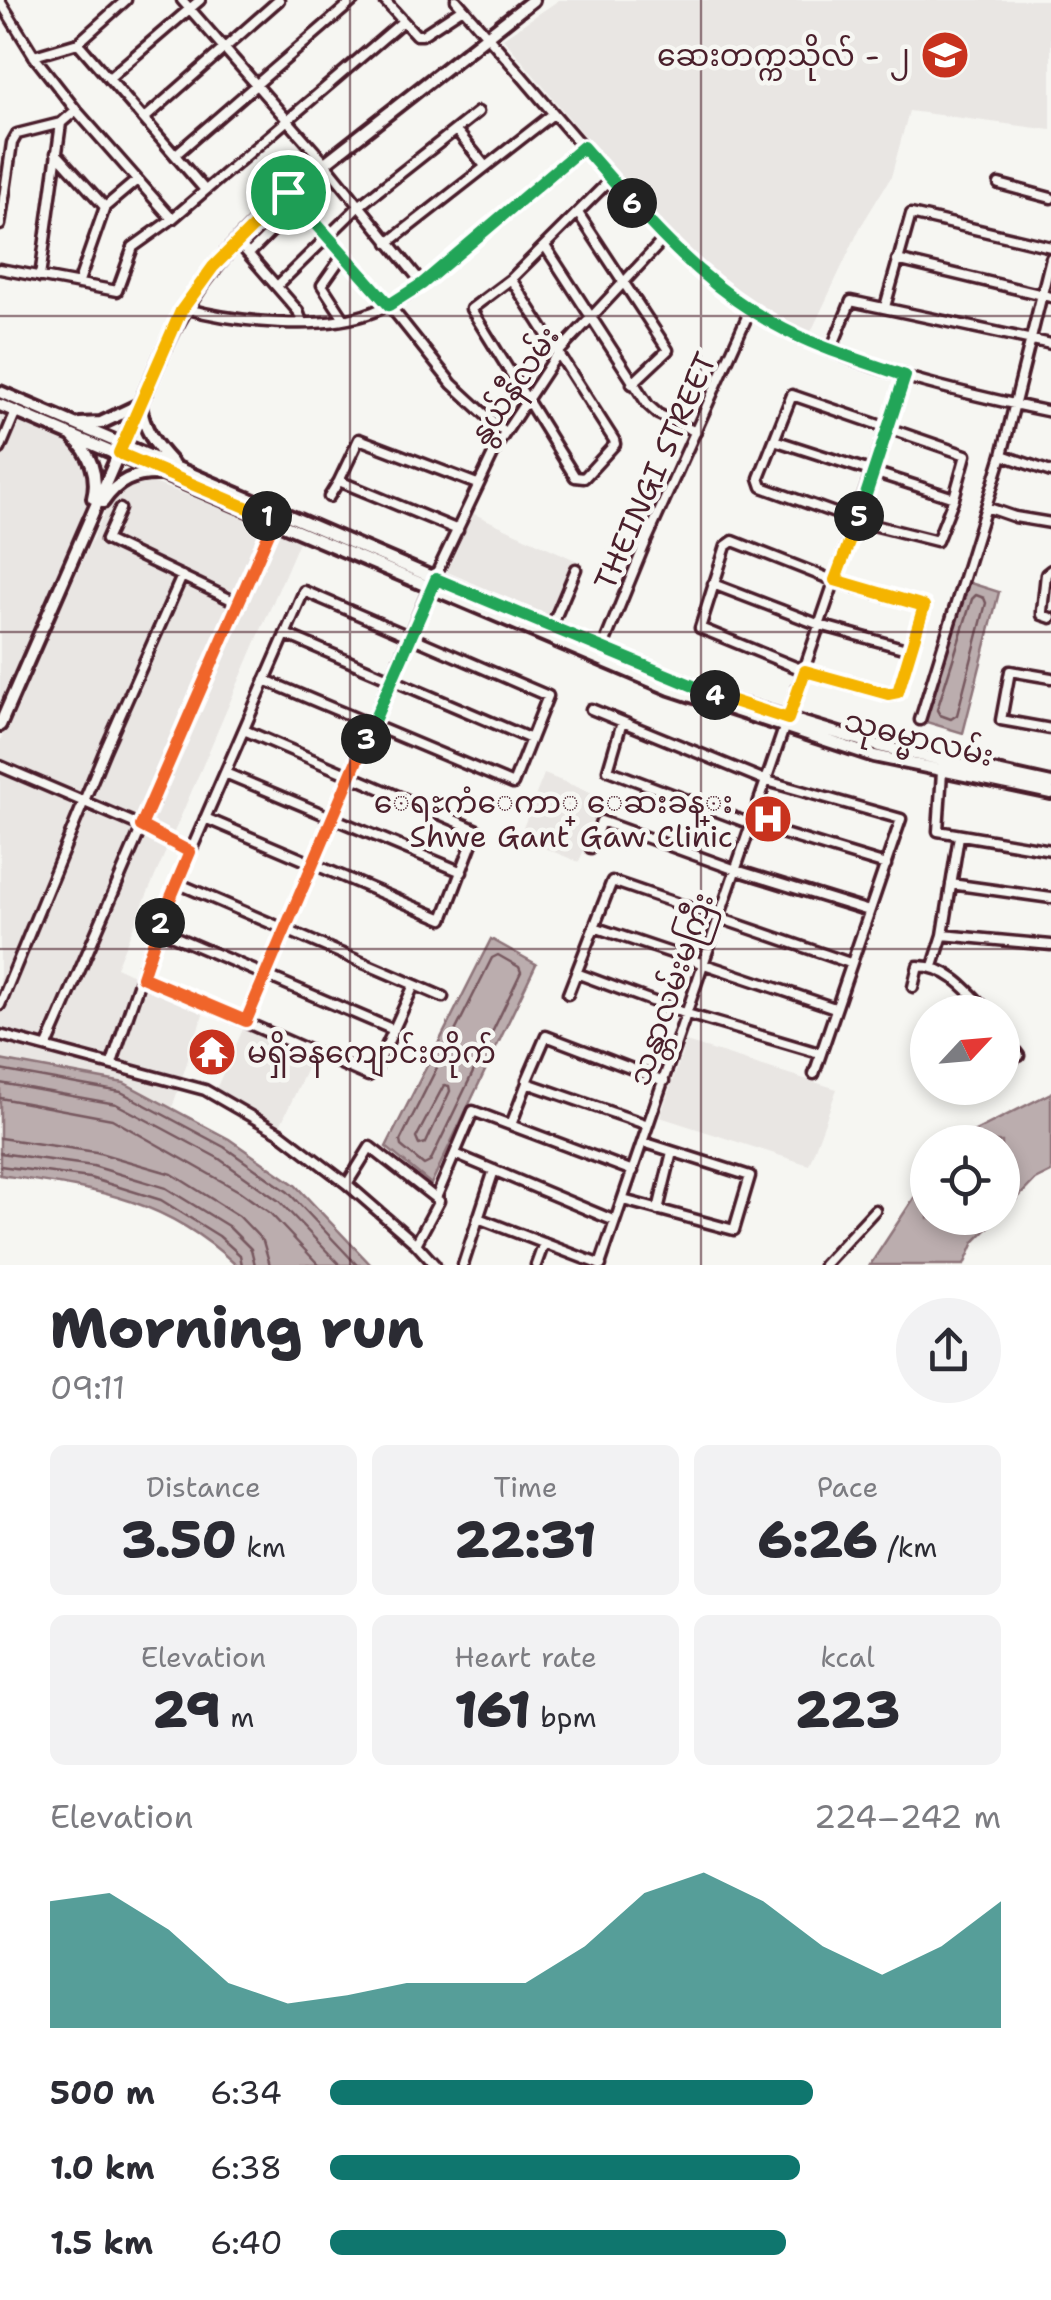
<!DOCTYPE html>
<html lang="en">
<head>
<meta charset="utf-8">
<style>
  :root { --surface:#fff; --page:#f2f2f3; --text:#2b2b33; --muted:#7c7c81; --accent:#0f766e }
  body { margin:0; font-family:"Shantell Sans","Noto Sans Myanmar",sans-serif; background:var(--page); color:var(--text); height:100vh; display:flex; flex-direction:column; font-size:38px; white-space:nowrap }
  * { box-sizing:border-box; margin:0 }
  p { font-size:32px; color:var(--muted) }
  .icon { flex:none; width:55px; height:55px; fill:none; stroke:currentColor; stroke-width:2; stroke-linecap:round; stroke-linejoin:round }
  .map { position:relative; height:1265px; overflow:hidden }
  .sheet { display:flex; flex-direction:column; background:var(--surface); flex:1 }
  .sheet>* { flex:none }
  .needle { width:65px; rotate:64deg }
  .tools { position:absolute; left:910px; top:995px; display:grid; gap:20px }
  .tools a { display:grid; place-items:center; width:110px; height:110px; border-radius:50%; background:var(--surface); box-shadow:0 5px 15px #0003; font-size:50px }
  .pin { position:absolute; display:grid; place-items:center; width:85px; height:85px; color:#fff; margin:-42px; border:5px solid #fff; border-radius:50%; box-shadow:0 2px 10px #0007 }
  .km { position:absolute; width:50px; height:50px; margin:-25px; border-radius:50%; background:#222; color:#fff; font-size:28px; line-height:50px; text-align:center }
  .round { display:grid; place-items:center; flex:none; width:105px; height:105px; border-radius:52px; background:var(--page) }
  .overview { display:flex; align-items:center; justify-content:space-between; height:170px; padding:0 50px }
  h1 { font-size:55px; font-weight:800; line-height:75px }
  .figures { display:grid; grid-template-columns:repeat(3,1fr); gap:15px; height:170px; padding:10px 50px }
  .figures div { display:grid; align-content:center; border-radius:15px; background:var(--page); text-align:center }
  .figures b { font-size:50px; font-weight:800 }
  .figures small { font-size:28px; font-weight:400 }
  .figures p { font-size:28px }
  .chart { height:280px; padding:20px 50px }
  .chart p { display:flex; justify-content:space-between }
  .chart svg { width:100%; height:180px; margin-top:10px; fill:var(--accent); opacity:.7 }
  ul { padding:0 50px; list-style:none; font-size:32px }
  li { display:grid; grid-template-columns:160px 120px 1fr; align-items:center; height:75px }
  li i { height:25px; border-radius:12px; background:var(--accent) }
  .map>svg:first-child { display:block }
  .built { fill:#e9e6e3 }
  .water { fill:#bbadae; stroke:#8e747a; stroke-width:2.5 }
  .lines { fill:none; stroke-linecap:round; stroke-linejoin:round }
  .shore { stroke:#77585f; stroke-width:2.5 }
  .minor-casing { stroke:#4a1f2b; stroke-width:15 }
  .major-casing { stroke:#4a1f2b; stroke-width:18 }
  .minor { stroke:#f6f6f2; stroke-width:8 }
  .major { stroke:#f6f6f2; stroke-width:10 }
  .split-1-casing { stroke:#fff; stroke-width:20 }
  .split-2-casing { stroke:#fff; stroke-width:20 }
  .split-3-casing { stroke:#fff; stroke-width:20 }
  .split-4-casing { stroke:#fff; stroke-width:20 }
  .split-5-casing { stroke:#fff; stroke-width:20 }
  .split-6-casing { stroke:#fff; stroke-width:20 }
  .split-7-casing { stroke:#fff; stroke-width:20 }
  .split-1 { stroke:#f5b400; stroke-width:12 }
  .split-2 { stroke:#f0652b; stroke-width:12 }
  .split-3 { stroke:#f0652b; stroke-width:12 }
  .split-4 { stroke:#22a559; stroke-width:12 }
  .split-5 { stroke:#f5b400; stroke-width:12 }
  .split-6 { stroke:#22a559; stroke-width:12 }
  .split-7 { stroke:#22a559; stroke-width:12 }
  .grid { fill:none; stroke:#4a1f2b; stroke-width:2.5; stroke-opacity:0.55 }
  .labels { text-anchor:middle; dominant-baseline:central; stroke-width:9; stroke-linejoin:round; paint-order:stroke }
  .poi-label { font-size:30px; fill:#4a1f2b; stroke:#f6f6f2; text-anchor:end }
  .street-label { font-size:30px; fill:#4a1f2b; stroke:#f6f6f2 }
</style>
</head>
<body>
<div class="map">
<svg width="1051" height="1265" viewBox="0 0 1051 1265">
  <rect width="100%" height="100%" fill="#f6f6f2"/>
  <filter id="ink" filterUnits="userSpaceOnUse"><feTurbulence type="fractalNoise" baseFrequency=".01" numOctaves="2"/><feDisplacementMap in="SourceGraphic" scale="20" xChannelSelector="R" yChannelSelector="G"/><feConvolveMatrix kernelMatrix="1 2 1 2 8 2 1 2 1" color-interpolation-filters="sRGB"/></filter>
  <g filter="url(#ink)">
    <path class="built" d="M559 0H1051V130L909 111 891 177 861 226 810 334 752 304 716 280 669 239 503 38Z
      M0 411 61 434 77 447 88 468 90 487 84 517 0 712Z
      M151 482 301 537 116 967 205 1008 172 1108 124 1083 0 1060V741L112 496 131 485Z
      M472 513 584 564 560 620 447 572Z
      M544 774 605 798 579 862 519 838Z
      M245 1025 313 1056 278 1130 215 1091Z
      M686 1042 837 1089 809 1165 660 1117Z"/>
    <path class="water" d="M967 582 999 592 963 733 923 721Z
      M491 939 536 964 431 1184 386 1147Z
      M0 1060 124 1083 229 1139 295 1185 371 1265H236C164 1197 94 1189 0 1175Z
      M1051 1093V1172L1035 1180 1003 1213 1002 1142H963L973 1132Z
      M927 1178 928 1218H998L974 1242 964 1265H870Z"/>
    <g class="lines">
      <path class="shore" d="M976 595 984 598 986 603 957 715 951 719 940 715 937 710 972 599Z
        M498 955 519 967 521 972 430 1162 424 1165 401 1146 400 1141 492 958Z
        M0 1070 121 1092 224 1147 288 1192 357 1265
        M0 1083 116 1104 162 1128 218 1158 279 1201 340 1265
        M444 1085 449 1086 450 1091 426 1143 419 1145 416 1138Z
        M0 1098 112 1119 239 1191 270 1213 319 1265
        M0 1138 96 1152 172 1174 239 1216 263 1241 270 1265
        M0 1153 93 1166 166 1188 228 1226 251 1249 255 1265
        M0 1166 90 1178 161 1200 219 1236 240 1255 242 1265"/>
      <g class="minor-casing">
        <path id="minor" d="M182 0 324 162 422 283
          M384 0 416 35H422L463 8
          M456 0C508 59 558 120 611 179 653 227 695 274 749 309 832 364 955 392 1051 412
          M0 1 36 59 76 110 172 219
          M78 43 205 190
          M34 56 78 43 126 0
          M109 78 200 0
          M144 119 279 0
          M456 130 485 166
          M56 153 105 207
          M175 155 354 0
          M999 184 1051 198
          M288 192 389 305 452 384 505 433
          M578 213 668 350 632 384
          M0 225 12 143 17 134 61 123
          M237 241 298 311 302 322
          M388 243 553 114
          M545 246 648 405 658 414 696 432
          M249 254 299 204
          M343 255 322 285 344 319
          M897 260 1051 297
          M0 269 117 291 133 247 172 219 402 22
          M40 277 61 123 76 110
          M511 279 614 440 615 444 584 478 575 477 471 309 511 279 611 179
          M78 284 105 207 137 180
          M277 286 359 206 478 112
          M885 307 911 214 1051 247
          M184 308C235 322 322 332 373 312 411 298 441 267 472 241 509 210 546 178 583 147
          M831 350 851 301 1051 344
          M792 395 966 455 954 498 937 541 857 521 762 487 759 478Z
          M774 440 954 498
          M0 449 16 411
          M1002 455 1051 472
          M339 481 359 439 477 484
          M329 497 339 481 458 530
          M986 507 1015 517 1051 523
          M120 509 106 540 236 602
          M733 541 835 581 924 606 898 692 888 694 805 671 700 628 726 546Z
          M1051 570 1046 574 1042 611V615L1051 618
          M713 584 820 625 910 650
          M551 628 576 569
          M285 634 531 739
          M600 654 644 546 750 310
          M1051 678 1010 671 1001 720 1051 729
          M591 709 767 781 901 819 814 1074
          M920 720 1002 455 1051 258
          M622 722 608 770 751 824 886 865
          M0 766 141 826 190 852
          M942 772 938 831 1051 850
          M225 773 462 872
          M205 818 443 919 477 830 244 730
          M591 848 601 821 736 870 869 911
          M177 883 443 997
          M951 884 1051 898
          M594 927 835 1008
          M157 929 394 1030
          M943 935 1051 945
          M933 966 943 935 959 836
          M576 973 687 1014 819 1053
          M142 977 368 1076 374 1073 414 985
          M913 987 918 966C948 966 969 991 988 1012
          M568 994 612 881 850 963
          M0 1005 105 750 182 576
          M246 1021 430 587 498 444 558 353 664 239
          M1002 1033 1019 1056
          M0 1035 205 1090 280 1133 347 1184 416 1244 435 1265
          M47 1046 275 519
          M112 1063 157 929 304 591 548 696 513 784 265 680
          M511 1125 527 1083
          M648 1125 527 1083V1080L546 1036 664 1081
          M455 1154 615 1221
          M347 1184 370 1147 439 1201 416 1244
          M436 1198 473 1111 633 1171
          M623 1200 734 1230 750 1176 643 1142
          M658 1210 672 1152
          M478 1218 601 1265
          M463 1265 494 1170
          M536 1265 544 1243
          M600 1265 905 375
          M824 1265 875 1210"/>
      </g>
      <g class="major-casing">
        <path id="major" d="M0 392 602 650 719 697 879 746 1051 784
          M0 405 670 689 874 756 1051 793
          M140 405C144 430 155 445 172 463
          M80 424 101 423 139 405
          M73 437C90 453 99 475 93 498
          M103 502C117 481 134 473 160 474
          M0 725 163 352C193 285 235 240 288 192L533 0"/>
      </g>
      <use href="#minor" class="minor"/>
      <use href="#major" class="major"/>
    </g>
  </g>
  <g class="lines" filter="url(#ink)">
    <g class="split-1-casing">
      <path id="split-1" d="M267 516 119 453 181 311 213 267 288 192"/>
    </g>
    <g class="split-2-casing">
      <path id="split-2" d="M160 923 190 852 141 826 275 519 267 516"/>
    </g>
    <g class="split-3-casing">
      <path id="split-3" d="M160 923 142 977 246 1021 366 739"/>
    </g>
    <g class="split-4-casing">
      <path id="split-4" d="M366 739 436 579 715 695"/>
    </g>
    <g class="split-5-casing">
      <path id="split-5" d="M715 695 788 719 805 671 888 694 898 692 924 606 835 580 859 516"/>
    </g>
    <g class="split-6-casing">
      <path id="split-6" d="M632 203C674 250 718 293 774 324 815 347 861 360 905 376L859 516"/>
    </g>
    <g class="split-7-casing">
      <path id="split-7" d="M288 192 389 305 422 284 583 147 632 203"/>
    </g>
    <use href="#split-1" class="split-1"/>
    <use href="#split-2" class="split-2"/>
    <use href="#split-3" class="split-3"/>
    <use href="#split-4" class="split-4"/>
    <use href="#split-5" class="split-5"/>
    <use href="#split-6" class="split-6"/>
    <use href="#split-7" class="split-7"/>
  </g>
  <path class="grid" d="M350 0V1265M701 0V1265M0 316H1051M0 632H1051M0 949H1051"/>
  <defs>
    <g id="university-disc" transform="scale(2.5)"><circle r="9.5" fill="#c8321e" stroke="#f6f6f2"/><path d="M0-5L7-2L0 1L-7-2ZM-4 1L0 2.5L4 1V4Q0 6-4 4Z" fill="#fff"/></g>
    <g id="hospital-disc" transform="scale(2.5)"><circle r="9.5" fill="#c8321e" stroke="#f6f6f2"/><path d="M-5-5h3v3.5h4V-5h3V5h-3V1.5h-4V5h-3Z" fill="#fff"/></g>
    <g id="temple-disc" transform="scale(2.5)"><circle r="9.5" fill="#c8321e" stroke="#f6f6f2"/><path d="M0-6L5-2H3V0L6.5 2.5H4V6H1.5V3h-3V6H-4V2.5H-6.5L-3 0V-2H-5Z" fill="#fff"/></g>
  </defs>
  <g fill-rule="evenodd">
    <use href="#university-disc" x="945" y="55"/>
    <use href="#hospital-disc" x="768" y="819"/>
    <use href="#temple-disc" x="212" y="1052"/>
  </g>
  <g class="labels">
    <g class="poi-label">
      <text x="910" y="55">ဆေးတက္ကသိုလ် - ၂</text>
      <text x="733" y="802">ေရႊကံေကာ္ ေဆးခန္း<tspan x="733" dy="34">Shwe Gant Gaw Clinic</tspan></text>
      <text x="247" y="1052" text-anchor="start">မရှိခနကျောင်းတိုက်</text>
    </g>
    <g class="street-label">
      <text transform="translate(514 385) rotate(-56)">နွယ်နီလမ်း</text>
      <text transform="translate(655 471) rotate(-66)">THEINGI STREET</text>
      <text transform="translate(919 738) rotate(14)">သုဓမ္မာလမ်း</text>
      <text transform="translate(671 989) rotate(-71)">သန္တာလမ်းမကြီး</text>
    </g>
  </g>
</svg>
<div class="tools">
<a><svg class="needle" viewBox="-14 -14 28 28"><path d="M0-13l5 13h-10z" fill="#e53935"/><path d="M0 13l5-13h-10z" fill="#7c7c81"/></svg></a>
<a><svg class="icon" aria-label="locate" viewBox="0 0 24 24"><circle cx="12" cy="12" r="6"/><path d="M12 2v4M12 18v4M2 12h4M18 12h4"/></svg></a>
</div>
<div class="pin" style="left:288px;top:192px;background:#1e9e55"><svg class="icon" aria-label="arrive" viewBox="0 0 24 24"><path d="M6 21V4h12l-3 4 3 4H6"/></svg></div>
<b class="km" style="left:267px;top:516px">1</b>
<b class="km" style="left:160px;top:923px">2</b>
<b class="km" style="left:366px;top:739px">3</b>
<b class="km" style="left:715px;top:695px">4</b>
<b class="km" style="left:859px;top:516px">5</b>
<b class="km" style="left:632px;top:203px">6</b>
</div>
<section class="sheet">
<div class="overview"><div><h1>Morning run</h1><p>09:11</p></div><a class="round"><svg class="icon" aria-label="share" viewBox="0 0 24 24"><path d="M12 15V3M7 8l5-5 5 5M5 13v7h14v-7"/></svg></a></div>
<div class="figures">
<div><p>Distance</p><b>3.50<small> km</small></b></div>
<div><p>Time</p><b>22:31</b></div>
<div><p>Pace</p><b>6:26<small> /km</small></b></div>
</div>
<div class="figures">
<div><p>Elevation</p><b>29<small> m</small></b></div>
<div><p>Heart rate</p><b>161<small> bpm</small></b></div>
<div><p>kcal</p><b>223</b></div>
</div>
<div class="chart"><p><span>Elevation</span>224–242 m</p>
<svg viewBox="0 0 160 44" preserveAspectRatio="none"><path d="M0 44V13L10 11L20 20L30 33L40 38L50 36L60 33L70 33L80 33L90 24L100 11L110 6L120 13L130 24L140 31L150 24L160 13V44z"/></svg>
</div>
<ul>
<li><b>500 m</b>6:34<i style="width:72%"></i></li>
<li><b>1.0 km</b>6:38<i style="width:70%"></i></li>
<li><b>1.5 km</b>6:40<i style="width:68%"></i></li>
</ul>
</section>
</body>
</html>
